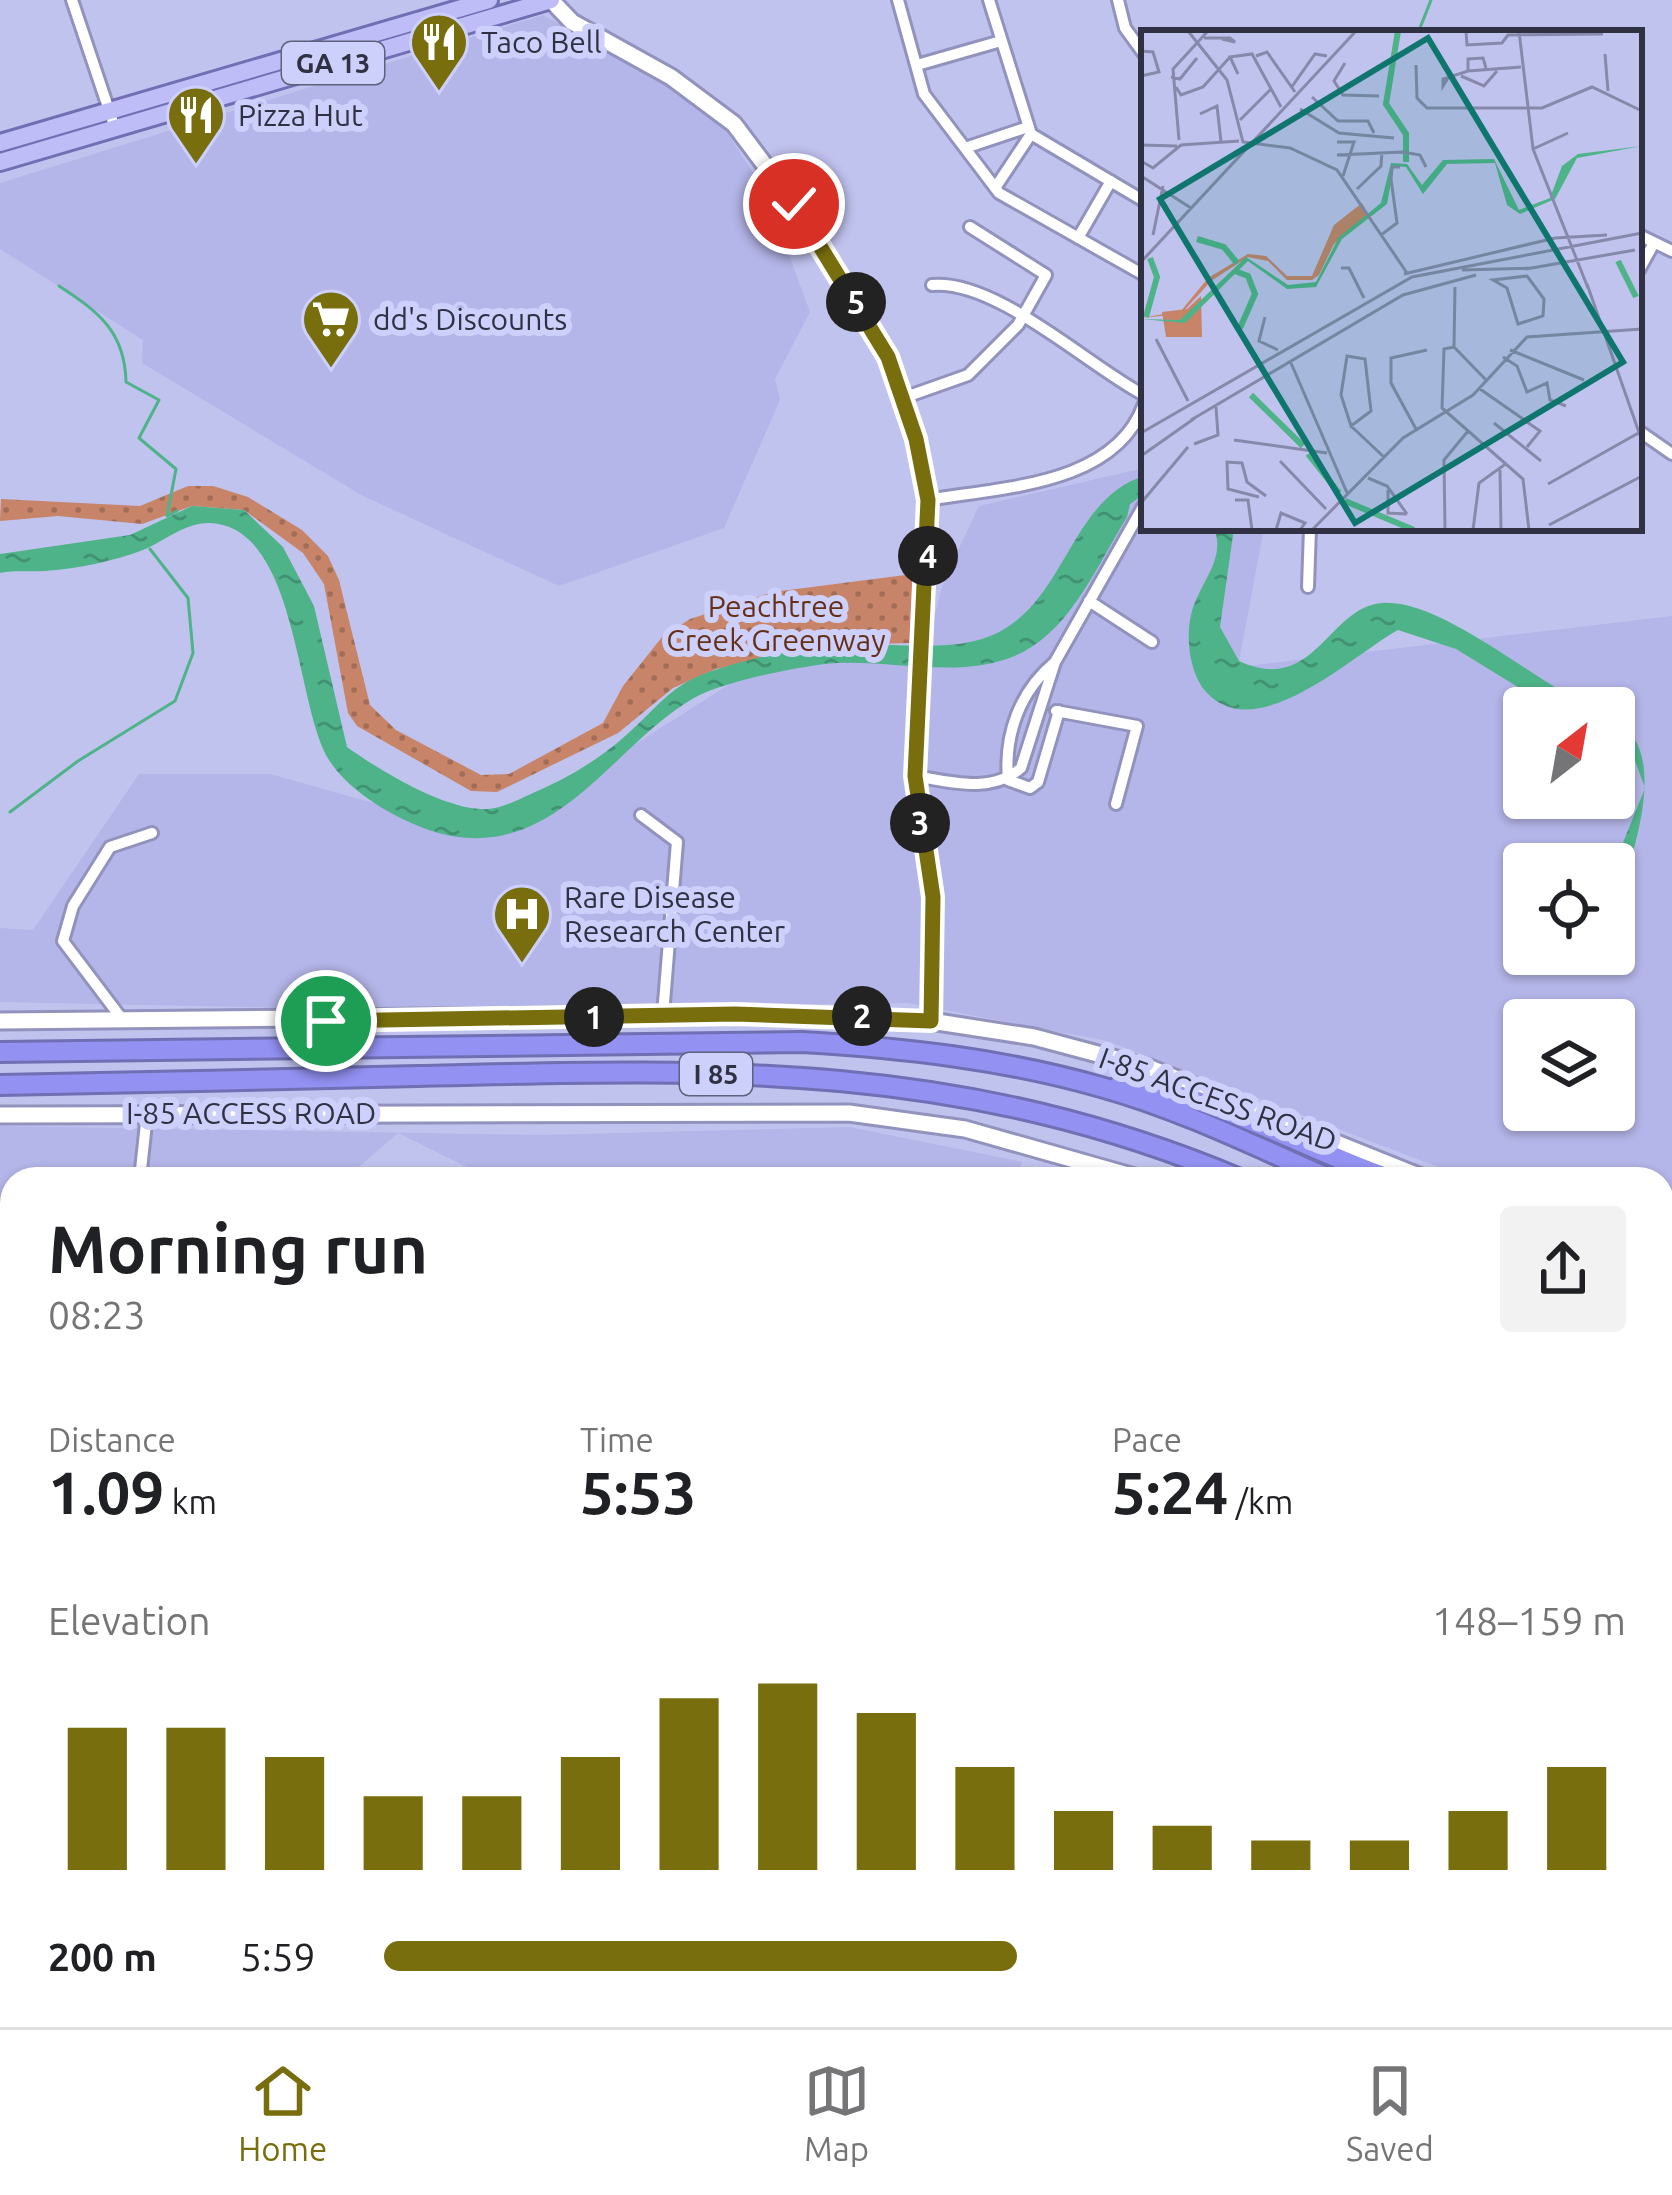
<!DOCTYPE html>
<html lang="en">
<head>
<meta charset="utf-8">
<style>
  :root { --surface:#fff; --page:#f2f2f2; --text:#202124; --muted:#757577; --line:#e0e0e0; --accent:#786e0d }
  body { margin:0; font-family:Ubuntu,sans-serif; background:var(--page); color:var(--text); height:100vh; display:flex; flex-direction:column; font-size:45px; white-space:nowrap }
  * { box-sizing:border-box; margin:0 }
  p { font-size:39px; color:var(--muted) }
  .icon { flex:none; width:66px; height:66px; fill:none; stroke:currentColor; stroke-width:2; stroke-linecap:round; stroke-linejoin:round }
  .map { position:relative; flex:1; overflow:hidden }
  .drawer { position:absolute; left:0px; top:1167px; width:1674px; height:861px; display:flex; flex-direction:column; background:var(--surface); border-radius:36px 36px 0 0; box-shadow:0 3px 9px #0004 }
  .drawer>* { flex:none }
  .needle { width:78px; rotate:31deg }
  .tools { position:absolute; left:1503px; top:687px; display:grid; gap:24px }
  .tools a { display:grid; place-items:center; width:132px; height:132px; border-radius:12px; background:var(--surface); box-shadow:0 3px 9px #0004; font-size:60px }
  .pin { position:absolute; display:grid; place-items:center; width:102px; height:102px; color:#fff; margin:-51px; border:6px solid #fff; border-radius:50%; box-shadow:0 3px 12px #0007 }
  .km { position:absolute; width:60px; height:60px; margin:-30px; border-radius:50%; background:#222; color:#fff; font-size:33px; line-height:60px; text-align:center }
  .round { display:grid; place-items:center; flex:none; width:126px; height:126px; border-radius:12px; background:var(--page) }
  .head { display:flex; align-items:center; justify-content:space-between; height:204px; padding:0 48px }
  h1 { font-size:66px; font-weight:600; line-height:90px }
  .metrics { display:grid; grid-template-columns:repeat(3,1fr); gap:18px; height:204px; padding:12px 48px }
  .metrics div { display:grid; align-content:center }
  .metrics b { font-size:60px; font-weight:600 }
  .metrics small { font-size:33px; font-weight:400 }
  .metrics p { font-size:33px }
  .chart { height:336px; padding:24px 48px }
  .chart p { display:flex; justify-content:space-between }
  .chart svg { width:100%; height:216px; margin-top:12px; stroke:var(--accent); stroke-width:6 }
  ul { padding:0 48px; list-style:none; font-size:39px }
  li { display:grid; grid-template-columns:192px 144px 1fr; align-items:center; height:90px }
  li i { height:30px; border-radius:15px; background:var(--accent) }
  .tab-bar { display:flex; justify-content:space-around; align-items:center; height:168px; border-top:3px solid var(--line); background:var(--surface); font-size:33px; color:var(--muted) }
  .tab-bar a { display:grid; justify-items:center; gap:6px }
  .tab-bar .active { color:var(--accent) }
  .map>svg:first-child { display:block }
  .built { fill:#b4b5e8; fill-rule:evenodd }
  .park { fill:url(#park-dots) }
  .water { fill:url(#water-ripples) }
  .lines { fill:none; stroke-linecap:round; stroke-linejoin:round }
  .stream { stroke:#4eb389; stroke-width:3 }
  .street-casing { stroke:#9293bd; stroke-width:16 }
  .secondary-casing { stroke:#9293bd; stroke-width:21 }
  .primary-casing { stroke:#706fb4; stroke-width:22 }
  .highway-casing { stroke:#706fb4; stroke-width:24 }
  .street { stroke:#fff; stroke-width:10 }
  .secondary { stroke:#fff; stroke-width:15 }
  .primary { stroke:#bebdf7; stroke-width:16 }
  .highway { stroke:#9391f2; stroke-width:18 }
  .route-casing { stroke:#fff; stroke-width:24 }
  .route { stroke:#786e0d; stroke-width:15 }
  .labels { text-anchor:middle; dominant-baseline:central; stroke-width:12; stroke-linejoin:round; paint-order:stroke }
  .shield { fill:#ced0fc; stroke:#5f617a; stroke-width:3 }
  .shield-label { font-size:27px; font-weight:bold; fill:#303142 }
  .poi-label { font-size:30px; fill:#303142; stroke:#ced0fc; text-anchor:start }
  .park-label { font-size:30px; fill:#663018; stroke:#ced0fc }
  .street-label { font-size:30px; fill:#303142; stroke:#ced0fc }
  .inset-river { fill:none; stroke:#4eb389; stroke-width:6 }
  .inset-road { fill:none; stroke:#8789aa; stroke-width:3 }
  .view { fill:#0f766e; fill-opacity:0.15; stroke:#0f766e; stroke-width:6 }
  .inset-edge { fill:none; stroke:#303142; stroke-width:6 }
</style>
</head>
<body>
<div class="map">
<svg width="1672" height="2027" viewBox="0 0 1672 2027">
  <defs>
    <pattern id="park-dots" width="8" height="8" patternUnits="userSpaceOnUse" patternTransform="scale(3)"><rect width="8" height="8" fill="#c78468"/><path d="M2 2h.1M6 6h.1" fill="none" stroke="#a26d57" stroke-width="1.8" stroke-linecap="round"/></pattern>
    <pattern id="water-ripples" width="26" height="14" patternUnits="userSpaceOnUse" patternTransform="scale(3)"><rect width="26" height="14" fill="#4eb389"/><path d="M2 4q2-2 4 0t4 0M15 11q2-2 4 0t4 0" fill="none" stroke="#419272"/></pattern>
  </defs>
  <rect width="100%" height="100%" fill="#c1c3ef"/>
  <path class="built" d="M543 15 668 84 726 131 766 193 810 312 775 379 780 400 724 528 559 586 363 496 142 363 143 340 0 249V183Z
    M1144 468V528H1264L1238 667 1672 616V1240L1662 1237V1179H1470L1107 1041 907 1003 399 1010 0 1002V928L33 930 139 774H270L491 836 785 649 921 666 944 580 979 506ZM1524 708H1614V798H1524ZM1524 864H1614V954H1524ZM1524 1020H1614V1110H1524Z
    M0 1126 541 1135 850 1127 1023 1162 1012 1179H491L398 1133 345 1179H12V1624L0 1618Z
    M1662 1449 1672 1455V2027H1439L1432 2016H1662Z"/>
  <path class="park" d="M188 486H213L248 497 302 530 328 556 339 580 370 705 396 730 481 775 509 774 603 723 623 686 662 637 690 619 773 592 913 574 911 643 830 645 716 669 673 688 618 733 497 792 471 791 357 726 348 713 324 584 303 553 244 510 192 506 142 524 58 516 0 521 1 499 140 506Z"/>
  <path class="water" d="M1144 476V494L1130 504 1127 517C1099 562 1072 627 1023 652 962 684 882 655 817 665 784 670 723 682 694 698 611 745 553 869 432 831 396 819 350 793 329 760 295 706 298 525 209 523 184 523 165 541 143 550 115 561 75 569 45 571 30 572 15 570 0 573V554L130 535 192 506 244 510 283 547 314 606 347 747C379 770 448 812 488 809 503 808 517 800 531 794 565 779 596 762 624 737 659 707 670 683 718 669 755 657 797 648 835 644 888 640 959 658 1006 628 1067 590 1074 498 1144 476Z
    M1214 528H1230L1233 535 1220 627 1239 661C1315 696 1328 607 1382 603 1441 598 1537 684 1593 708H1552L1456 649 1398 630C1352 655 1251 753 1202 687 1189 667 1186 637 1191 615 1198 584 1227 560 1214 528Z
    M1614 719C1672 750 1633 855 1614 910V865L1645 788 1634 758 1614 740Z"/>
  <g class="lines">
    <path class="stream" d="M1418 33 1431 0
      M59 286C99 312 125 332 126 382L159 400 139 438 176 469 167 516 177 511
      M10 812 78 761 175 701 193 653 188 598 150 549
      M0 1788 12 1873
      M80 2016 89 2027"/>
    <g class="street-casing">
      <path id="street" d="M72 0 115 128
        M898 0 924 94 999 193 1144 275
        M989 0 1031 134 1144 201
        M1118 0 1125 28 1144 54
        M917 65 1001 41
        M965 148 1028 127
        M995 188 1031 134
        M1639 235 1672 251
        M1078 238 1111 181
        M1639 270 1654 243
        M932 285C996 279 1087 365 1144 395
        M903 398 968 375 1018 325 1046 275 970 227
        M1639 431 1672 454
        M928 500C1001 487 1115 486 1144 404
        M1308 587 1310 528
        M1089 601 1152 642
        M1055 662C1020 691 1004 734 1008 780L1030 788 1038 782 1059 711
        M1056 711 1137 726 1116 804
        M915 776C951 782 991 794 1021 768L1055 662 1144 505
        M641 815 677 842 663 1015
        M122 1019 63 941 73 906 110 847 152 833
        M140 1179 147 1114
        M0 1602 12 1613
        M257 2016 258 2027
        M810 2016 814 2027
        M949 2016 953 2027
        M1062 2016 1067 2027
        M1237 2016 1245 2027
        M204 2027 210 2016
        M558 2027 564 2016"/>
    </g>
    <g class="secondary-casing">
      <path id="secondary" d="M551 0 572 22 671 77 734 124 794 204 888 357 916 438 928 500 915 769 933 897 931 1021
        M0 1021 735 1014 931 1021 1034 1037 1150 1068 1426 1179
        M0 1115 849 1113 965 1129 1142 1179
        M1662 1255 1672 1258
        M0 1877H12"/>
    </g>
    <g class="primary-casing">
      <path id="primary" d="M0 143 489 0
        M0 162 551 0
        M1663 1422 1662 1433 1672 1438
        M1662 1839 1672 1796
        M1611 2027 1614 2016"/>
    </g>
    <g class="highway-casing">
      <path id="highway" d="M0 1052 802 1042C903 1048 1003 1059 1101 1087 1180 1109 1255 1146 1330 1179
        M0 1085C139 1082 279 1080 418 1076 716 1069 959 1061 1240 1179
        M1117 1087C1193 1082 1315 1155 1392 1179
        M1662 1325 1672 1329
        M1662 1361 1672 1365"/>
    </g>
    <use href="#street" class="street"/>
    <use href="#secondary" class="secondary"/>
    <use href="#primary" class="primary"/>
    <use href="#highway" class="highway"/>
  </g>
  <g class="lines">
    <g class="route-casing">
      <path id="route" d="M326 1021 735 1014 931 1021 933 897 915 776 928 500 916 439 888 357 794 204"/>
    </g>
    <use href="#route" class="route"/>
  </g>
  <defs>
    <g id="restaurant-pin" transform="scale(3)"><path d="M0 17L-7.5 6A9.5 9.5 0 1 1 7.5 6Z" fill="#786e0d" stroke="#ced0fc"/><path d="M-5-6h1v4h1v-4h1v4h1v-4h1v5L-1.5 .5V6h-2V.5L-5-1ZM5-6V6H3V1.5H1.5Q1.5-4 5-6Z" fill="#fff"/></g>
    <g id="supermarket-pin" transform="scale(3)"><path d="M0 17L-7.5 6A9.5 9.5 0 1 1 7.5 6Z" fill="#786e0d" stroke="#ced0fc"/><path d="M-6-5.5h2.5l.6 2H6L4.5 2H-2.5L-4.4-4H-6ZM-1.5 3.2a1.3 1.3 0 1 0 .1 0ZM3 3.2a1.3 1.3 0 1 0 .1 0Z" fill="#fff"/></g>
    <g id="hospital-pin" transform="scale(3)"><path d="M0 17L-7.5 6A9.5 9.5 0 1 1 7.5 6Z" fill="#786e0d" stroke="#ced0fc"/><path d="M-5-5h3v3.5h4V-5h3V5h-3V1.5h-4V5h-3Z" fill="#fff"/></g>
  </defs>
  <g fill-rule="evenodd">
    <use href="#restaurant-pin" x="439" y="42"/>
    <use href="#restaurant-pin" x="196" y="115"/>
    <use href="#supermarket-pin" x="331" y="319"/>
    <use href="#hospital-pin" x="522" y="914"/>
  </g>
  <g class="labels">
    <g class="shield">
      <rect x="282" y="42" width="102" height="42" rx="9"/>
      <rect x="680" y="1053" width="72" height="42" rx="9"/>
    </g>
    <g class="shield-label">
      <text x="333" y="63">GA 13</text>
      <text x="716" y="1074">I 85</text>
    </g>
    <g class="poi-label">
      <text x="481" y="42">Taco Bell</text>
      <text x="238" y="115">Pizza Hut</text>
      <text x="373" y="319">dd's Discounts</text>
      <text x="564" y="897">Rare Disease<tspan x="564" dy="34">Research Center</tspan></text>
    </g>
    <g class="park-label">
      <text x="776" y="606">Peachtree<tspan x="776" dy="34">Creek Greenway</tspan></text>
    </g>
    <g class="street-label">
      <text transform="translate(1218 1099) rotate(20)">I-85 ACCESS ROAD</text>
      <text x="251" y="1113">I-85 ACCESS ROAD</text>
    </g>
  </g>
  <g transform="translate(1141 30)">
    <rect width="501" height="501" fill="#c1c3ef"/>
    <path d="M60 266 61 307H25L21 282 46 279Z" fill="#c78468"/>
    <path d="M221 173 227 184 193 214 178 245 171 250H146L127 231 107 227 70 251 40 284 0 288 40 281 67 248 107 224 125 226 146 246H171L193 195Z" fill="#c78468"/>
    <path d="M501 116 436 128 414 169 379 184 366 175 354 133 306 134 282 164 265 137 253 136 246 174 201 209 175 257 146 259 107 231 44 293 0 289 39 290 105 227 147 255 175 252 198 207 240 173 250 133 266 134 281 155 302 130 353 129 378 180 409 168 421 136 437 124Z" fill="#4eb389"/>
    <path class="inset-river" d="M257 1 245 74 265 104V132M56 209 83 217 96 233M477 231 495 267M94 241 107 246 114 264 99 298M5 287 16 247 9 228M110 365 162 416M167 424 198 463M204 471 273 500"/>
    <path class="inset-road" d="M47 1 86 50 102 112 149 118 196 140 266 243M325 1 326 15 361 13 367 5 462 4M378 1 392 119 447 258M63 8H89L94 12 81 9M0 21 12 22 18 42 0 46M464 24 467 61M115 26 126 22 154 62M204 33 193 51 202 65 238 66M275 35 276 68 286 78H401L451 57 501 81M327 41V29L342 28 345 38M97 44 89 27 111 24 140 77M320 46 343 56 356 41M30 47 39 49 56 28M307 48 302 56V49L327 41 380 37M35 57 40 65 62 57 89 27M150 58 174 24 186 26M171 67 197 91H227L233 103M159 79 198 103 253 108M59 84 76 76 80 112M99 90 130 59M38 110 32 39 67 1M196 112H213L202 146M0 115 36 116M392 119 427 103M196 125 262 122 279 125 285 137M0 131 12 138 40 115 98 111M0 146 50 178M216 159 240 136 241 122M12 205 22 156M240 205 256 193 250 149 251 137H259M0 232 215 1M200 238H208L223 268M385 239 494 220M321 240 391 238M263 244 414 208 466 205M386 246 403 269 402 286 377 294 366 258 352 250ZM446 254 501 411M314 257 313 317 346 351M124 287 118 311 137 320M15 309 47 371M313 317 303 319 301 378 382 449 388 500M369 320 443 350M206 326 224 329 230 381 210 396 200 365ZM362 327 376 336 386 362 406 353 409 370 425 376M150 333 207 465M339 359 399 401 386 417M50 390 262 265 335 245M353 393 400 431M210 396 244 428M275 399 250 353V328L286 320M0 403 271 247 501 203M93 410 186 423M53 414 77 405 75 377M0 426 54 388M139 431 185 479M359 440 360 500M227 448 246 456 266 484M407 454 501 401M247 460V483L266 484M118 467 87 459 86 432 101 433 106 452 125 466M94 470H107L111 500M0 473 47 417M408 495 501 446M135 500 140 483 164 493 159 500M171 500 262 408 332 365 386 307 501 299M304 500 303 430 327 401M332 500 338 453 366 433"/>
    <path class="view" d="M287 8 482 332 214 493 19 169Z"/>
    <rect width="501" height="501" class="inset-edge"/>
  </g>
</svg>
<div class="tools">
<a><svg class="needle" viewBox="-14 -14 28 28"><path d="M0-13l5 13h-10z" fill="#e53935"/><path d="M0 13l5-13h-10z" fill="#757577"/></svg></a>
<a><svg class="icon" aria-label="locate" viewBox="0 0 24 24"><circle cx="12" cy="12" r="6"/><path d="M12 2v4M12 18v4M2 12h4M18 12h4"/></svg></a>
<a><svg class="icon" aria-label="layers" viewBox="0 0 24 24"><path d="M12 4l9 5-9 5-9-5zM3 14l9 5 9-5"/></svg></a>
</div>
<div class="pin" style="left:326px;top:1021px;background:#1e9e55"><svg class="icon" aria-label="arrive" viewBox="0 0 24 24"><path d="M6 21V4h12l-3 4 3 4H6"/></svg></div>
<div class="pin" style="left:794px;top:204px;background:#d93025"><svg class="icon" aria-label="check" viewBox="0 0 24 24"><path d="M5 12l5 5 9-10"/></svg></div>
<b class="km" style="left:594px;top:1017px">1</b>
<b class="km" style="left:862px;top:1016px">2</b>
<b class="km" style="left:920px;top:823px">3</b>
<b class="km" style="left:928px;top:556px">4</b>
<b class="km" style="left:856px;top:302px">5</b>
<section class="drawer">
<div class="head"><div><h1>Morning run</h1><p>08:23</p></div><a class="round"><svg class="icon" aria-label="share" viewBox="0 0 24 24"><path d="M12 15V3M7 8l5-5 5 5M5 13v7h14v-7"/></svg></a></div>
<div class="metrics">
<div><p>Distance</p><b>1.09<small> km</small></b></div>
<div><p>Time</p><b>5:53</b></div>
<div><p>Pace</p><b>5:24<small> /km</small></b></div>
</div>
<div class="chart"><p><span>Elevation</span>148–159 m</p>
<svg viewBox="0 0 160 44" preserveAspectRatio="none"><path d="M5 44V15M15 44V15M25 44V21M35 44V29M45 44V29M55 44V21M65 44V9M75 44V6M85 44V12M95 44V23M105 44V32M115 44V35M125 44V38M135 44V38M145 44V32M155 44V23"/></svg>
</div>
<ul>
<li><b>200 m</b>5:59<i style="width:51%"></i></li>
</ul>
</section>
</div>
<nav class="tab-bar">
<a class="active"><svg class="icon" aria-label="home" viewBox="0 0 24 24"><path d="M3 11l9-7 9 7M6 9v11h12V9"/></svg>Home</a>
<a><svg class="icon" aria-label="map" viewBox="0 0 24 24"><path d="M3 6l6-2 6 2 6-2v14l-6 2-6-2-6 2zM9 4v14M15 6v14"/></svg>Map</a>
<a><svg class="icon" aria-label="saved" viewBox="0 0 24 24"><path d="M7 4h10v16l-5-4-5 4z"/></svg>Saved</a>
</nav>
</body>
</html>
